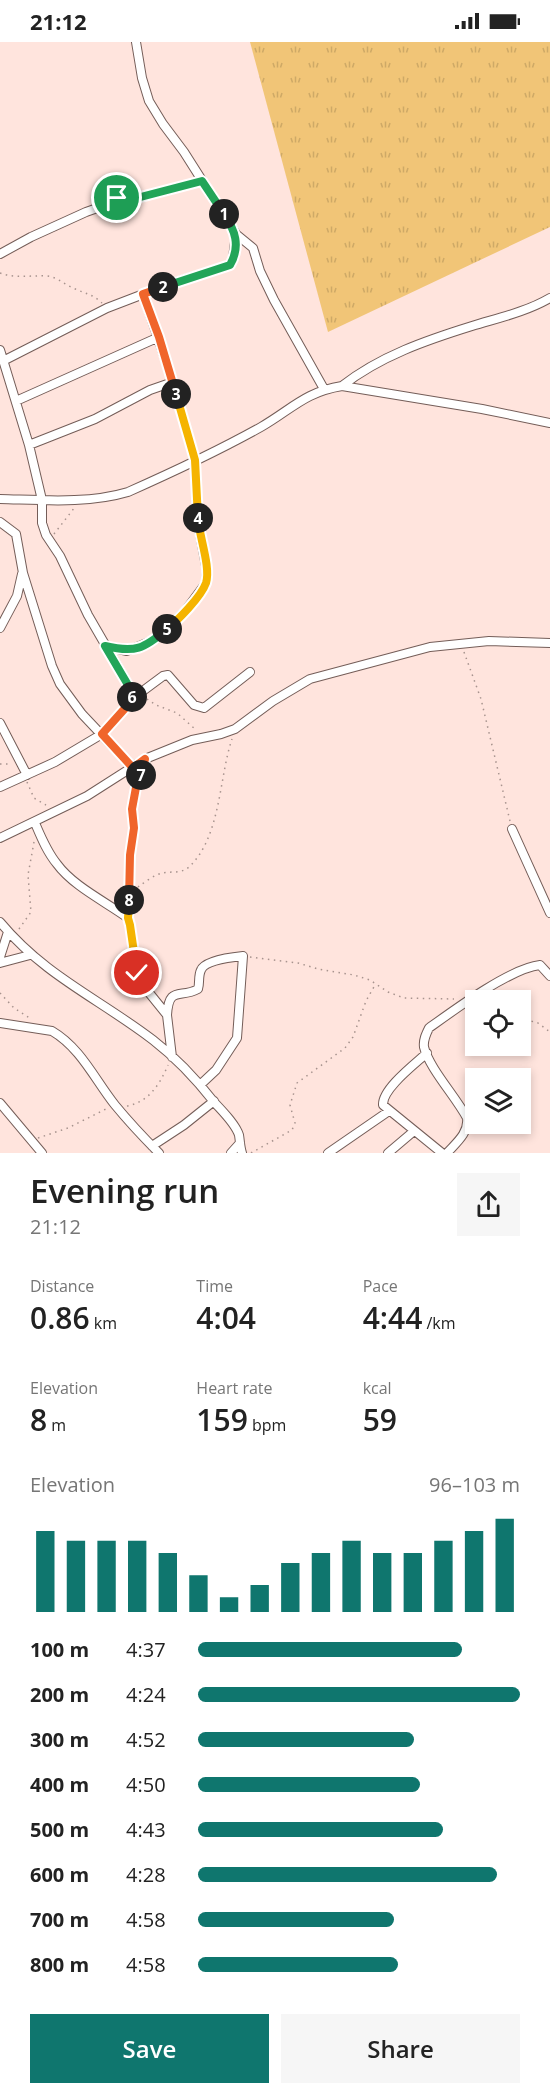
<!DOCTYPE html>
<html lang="en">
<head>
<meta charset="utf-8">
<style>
  :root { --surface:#fff; --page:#f6f6f6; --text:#222; --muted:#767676; --accent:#0f766e }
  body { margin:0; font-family:"Open Sans",sans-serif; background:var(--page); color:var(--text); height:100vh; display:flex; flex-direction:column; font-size:22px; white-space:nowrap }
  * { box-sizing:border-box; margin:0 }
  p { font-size:20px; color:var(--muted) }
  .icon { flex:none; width:33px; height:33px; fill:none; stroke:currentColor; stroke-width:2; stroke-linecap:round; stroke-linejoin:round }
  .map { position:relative; height:1111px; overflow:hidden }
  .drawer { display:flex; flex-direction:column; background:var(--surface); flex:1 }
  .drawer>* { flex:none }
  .controls { position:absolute; left:465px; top:948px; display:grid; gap:12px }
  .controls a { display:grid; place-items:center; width:66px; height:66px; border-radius:0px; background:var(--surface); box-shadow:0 3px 9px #0003; font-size:30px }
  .pin { position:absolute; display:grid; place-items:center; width:51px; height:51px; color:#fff; margin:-26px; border:3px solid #fff; border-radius:50%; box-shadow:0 2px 6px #0007 }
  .km { position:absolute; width:30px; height:30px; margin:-15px; border-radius:50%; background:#222; color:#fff; font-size:16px; line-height:30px; text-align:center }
  .round { display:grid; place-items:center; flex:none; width:63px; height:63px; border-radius:0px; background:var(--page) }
  .headline { display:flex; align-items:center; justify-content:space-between; height:102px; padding:0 30px }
  h1 { font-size:33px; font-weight:600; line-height:45px }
  .metrics { display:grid; grid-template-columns:repeat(3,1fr); gap:9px; height:102px; padding:6px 30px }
  .metrics div { display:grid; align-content:center }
  .metrics b { font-size:30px; font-weight:600 }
  .metrics small { font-size:16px; font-weight:400 }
  .metrics p { font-size:16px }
  .chart { height:168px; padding:12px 30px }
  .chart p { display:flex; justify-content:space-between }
  .chart svg { width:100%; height:108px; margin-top:6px; stroke:var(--accent); stroke-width:6 }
  .cta { display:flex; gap:12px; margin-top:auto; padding:12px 30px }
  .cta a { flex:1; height:69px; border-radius:0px; background:var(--accent); color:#fff; font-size:24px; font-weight:600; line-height:69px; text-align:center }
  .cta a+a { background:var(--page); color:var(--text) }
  ul { padding:0 30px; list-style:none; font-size:20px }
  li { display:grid; grid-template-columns:96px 72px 1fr; align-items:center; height:45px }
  li i { height:15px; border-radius:8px; background:var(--accent) }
  .status { display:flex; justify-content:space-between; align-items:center; height:42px; padding:0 30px; background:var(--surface); direction:ltr }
  .status svg { height:16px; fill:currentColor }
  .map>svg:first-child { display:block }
  .grass { fill:url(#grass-tufts) }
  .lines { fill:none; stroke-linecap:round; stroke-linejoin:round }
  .minor-casing { stroke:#745d58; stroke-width:10 }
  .path { stroke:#a7938e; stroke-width:1.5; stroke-dasharray:1.5 4.5; stroke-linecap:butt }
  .minor { stroke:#fff; stroke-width:8 }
  .split-1-casing { stroke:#fff; stroke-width:12 }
  .split-2-casing { stroke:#fff; stroke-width:12 }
  .split-3-casing { stroke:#fff; stroke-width:12 }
  .split-4-casing { stroke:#fff; stroke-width:12 }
  .split-5-casing { stroke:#fff; stroke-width:12 }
  .split-6-casing { stroke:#fff; stroke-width:12 }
  .split-7-casing { stroke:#fff; stroke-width:12 }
  .split-8-casing { stroke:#fff; stroke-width:12 }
  .split-9-casing { stroke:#fff; stroke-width:12 }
  .split-1 { stroke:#22a559; stroke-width:8 }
  .split-2 { stroke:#22a559; stroke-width:8 }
  .split-3 { stroke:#f0652b; stroke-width:8 }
  .split-4 { stroke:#f5b400; stroke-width:8 }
  .split-5 { stroke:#f5b400; stroke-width:8 }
  .split-6 { stroke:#22a559; stroke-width:8 }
  .split-7 { stroke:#f0652b; stroke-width:8 }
  .split-8 { stroke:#f0652b; stroke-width:8 }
  .split-9 { stroke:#f5b400; stroke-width:8 }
</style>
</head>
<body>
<div class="status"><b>21:12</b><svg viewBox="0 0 49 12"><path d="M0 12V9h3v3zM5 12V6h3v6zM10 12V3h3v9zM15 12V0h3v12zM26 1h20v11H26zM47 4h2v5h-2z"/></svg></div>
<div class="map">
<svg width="550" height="1111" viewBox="0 0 550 1111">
  <defs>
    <pattern id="grass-tufts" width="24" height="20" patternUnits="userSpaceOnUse" patternTransform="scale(1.5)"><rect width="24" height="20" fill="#f1c577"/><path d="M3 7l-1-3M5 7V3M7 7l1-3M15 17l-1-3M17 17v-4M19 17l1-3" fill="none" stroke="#cea966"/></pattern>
  </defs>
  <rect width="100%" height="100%" fill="#ffe4dd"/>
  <path class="grass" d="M250 0H550V185L328 290Z"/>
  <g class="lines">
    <g class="minor-casing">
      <path id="minor" d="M136 0 142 36 149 59 163 82 184 110 236 192 253 206 260 229 274 258 324 347
        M0 212 31 195 86 170 103 164 117 156 129 158 202 139
        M0 308 29 403 42 458V481L46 493 60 514 88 573 125 637 131 648 132 657 128 663 102 692 55 720 0 745
        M3 319 107 266 167 243 230 223 233 216 236 192
        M342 344C380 314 427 298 472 284 498 276 526 270 550 256
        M16 359 159 295
        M29 403 95 377 150 348 173 340
        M0 457C42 458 88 462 128 450 173 430 218 409 261 385 292 367 305 350 342 344L482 367 550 381
        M0 480 16 492 23 531 52 624 60 642 82 672 133 726
        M0 586 17 554 22 532
        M105 604 127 609 156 597 186 568 206 541 207 529 199 487 195 418 173 340 143 252
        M132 657 163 634 168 633 194 663 204 666 250 630
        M0 681 27 733
        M35 781C41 795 47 810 57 822 73 844 106 860 128 876L130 883 137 931 142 942 167 973 172 1015
        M512 787 550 871
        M0 796 87 754 145 717 192 698 221 692 235 687 273 659 310 637 430 605 489 599 550 601
        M128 876 130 813 134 786 132 767 137 740 145 717
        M0 880C45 934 98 956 153 998 175 1015 196 1037 214 1060 222 1069 235 1081 239 1093 240 1099 240 1105 242 1111
        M0 915 8 890
        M0 921 30 913
        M167 973C169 943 180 957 198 947 200 941 198 934 201 928 205 918 233 915 243 914L237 996 216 1028 200 1043
        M0 981 52 989C81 1006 95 1038 115 1063 129 1080 144 1096 159 1111
        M427 1011C415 1022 382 1047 383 1063L442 1111
        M0 1061 42 1111
        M152 1104 184 1083 214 1059
        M231 1111 240 1101
        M328 1111 389 1069
        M388 1111 414 1089
        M447 1111C456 1101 469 1091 467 1076 456 1055 429 1026 424 1005 423 998 426 992 429 986 454 968 511 926 540 923L550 934"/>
    </g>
    <path class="path" d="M0 231C16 237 30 233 47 234 57 235 64 242 73 246 83 251 93 252 102 261
      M54 492 75 465
      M464 610 481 657 510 779
      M147 657 156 663 177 671 196 688
      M0 722H11
      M27 740 34 756 46 763
      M138 845C145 840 154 833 162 831 172 829 181 832 189 825 221 795 219 735 232 697
      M19 887 31 870 28 833 34 800
      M250 915 298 921 318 927 354 933 370 938 388 950 404 956 454 957
      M0 951 14 966 31 977
      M520 976 538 981 550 990
      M127 1064C149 1060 160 1042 168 1023
      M38 1096 68 1086 108 1066
      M251 1111 292 1088 295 1081 290 1063 297 1041 345 1006 353 995 366 959 375 943"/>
    <use href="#minor" class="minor"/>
  </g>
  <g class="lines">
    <g class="split-1-casing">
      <path id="split-1" d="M117 156 129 158 202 139 224 172"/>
    </g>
    <g class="split-2-casing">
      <path id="split-2" d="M163 245 230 223C241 204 235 188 224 172"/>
    </g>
    <g class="split-3-casing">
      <path id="split-3" d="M163 245 143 252 159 295 176 352"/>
    </g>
    <g class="split-4-casing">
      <path id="split-4" d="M176 352 195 418 198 476"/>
    </g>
    <g class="split-5-casing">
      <path id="split-5" d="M167 587C178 578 201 555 206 541 211 525 199 494 198 476"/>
    </g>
    <g class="split-6-casing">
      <path id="split-6" d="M132 655 131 648 105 604C135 611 144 607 167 587"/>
    </g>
    <g class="split-7-casing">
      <path id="split-7" d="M132 655 128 663 102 692 133 726 145 717 141 733"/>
    </g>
    <g class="split-8-casing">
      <path id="split-8" d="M129 858 130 813 134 786 132 767 137 740 141 733"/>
    </g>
    <g class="split-9-casing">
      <path id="split-9" d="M129 858 128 876 130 883 137 931"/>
    </g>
    <use href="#split-1" class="split-1"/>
    <use href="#split-2" class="split-2"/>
    <use href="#split-3" class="split-3"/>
    <use href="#split-4" class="split-4"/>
    <use href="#split-5" class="split-5"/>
    <use href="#split-6" class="split-6"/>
    <use href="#split-7" class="split-7"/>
    <use href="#split-8" class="split-8"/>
    <use href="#split-9" class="split-9"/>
  </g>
</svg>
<div class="controls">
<a><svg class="icon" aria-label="locate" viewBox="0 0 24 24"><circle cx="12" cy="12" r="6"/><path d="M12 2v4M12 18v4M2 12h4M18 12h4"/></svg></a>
<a><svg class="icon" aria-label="layers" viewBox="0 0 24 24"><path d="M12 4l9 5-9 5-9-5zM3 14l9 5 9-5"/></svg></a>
</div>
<div class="pin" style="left:117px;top:156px;background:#1e9e55"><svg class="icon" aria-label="arrive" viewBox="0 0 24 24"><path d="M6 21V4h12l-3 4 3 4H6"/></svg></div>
<div class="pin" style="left:137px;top:931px;background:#d93025"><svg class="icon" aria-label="check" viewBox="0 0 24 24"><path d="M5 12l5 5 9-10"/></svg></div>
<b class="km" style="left:224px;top:172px">1</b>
<b class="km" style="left:163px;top:245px">2</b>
<b class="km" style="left:176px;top:352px">3</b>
<b class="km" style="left:198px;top:476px">4</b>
<b class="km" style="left:167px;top:587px">5</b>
<b class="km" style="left:132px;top:655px">6</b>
<b class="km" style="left:141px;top:733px">7</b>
<b class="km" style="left:129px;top:858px">8</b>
</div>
<section class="drawer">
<div class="headline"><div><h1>Evening run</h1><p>21:12</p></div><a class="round"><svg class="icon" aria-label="share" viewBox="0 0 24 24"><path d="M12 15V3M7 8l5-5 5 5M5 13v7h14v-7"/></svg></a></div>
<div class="metrics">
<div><p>Distance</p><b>0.86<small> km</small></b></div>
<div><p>Time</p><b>4:04</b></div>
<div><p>Pace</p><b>4:44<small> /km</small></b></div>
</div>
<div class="metrics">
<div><p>Elevation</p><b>8<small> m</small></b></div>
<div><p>Heart rate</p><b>159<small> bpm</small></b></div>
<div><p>kcal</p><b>59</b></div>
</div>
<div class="chart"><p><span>Elevation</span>96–103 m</p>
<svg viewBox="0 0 160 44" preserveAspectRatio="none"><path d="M5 44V11M15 44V15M25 44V15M35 44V15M45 44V20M55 44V29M65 44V38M75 44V33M85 44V24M95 44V20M105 44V15M115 44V20M125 44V20M135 44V15M145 44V11M155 44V6"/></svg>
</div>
<ul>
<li><b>100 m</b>4:37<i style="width:82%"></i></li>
<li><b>200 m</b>4:24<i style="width:100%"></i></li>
<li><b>300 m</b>4:52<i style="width:67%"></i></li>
<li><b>400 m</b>4:50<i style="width:69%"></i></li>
<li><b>500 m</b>4:43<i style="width:76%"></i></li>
<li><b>600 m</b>4:28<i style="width:93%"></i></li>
<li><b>700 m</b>4:58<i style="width:61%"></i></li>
<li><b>800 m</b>4:58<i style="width:62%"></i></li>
</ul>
<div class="cta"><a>Save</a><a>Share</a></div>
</section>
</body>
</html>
